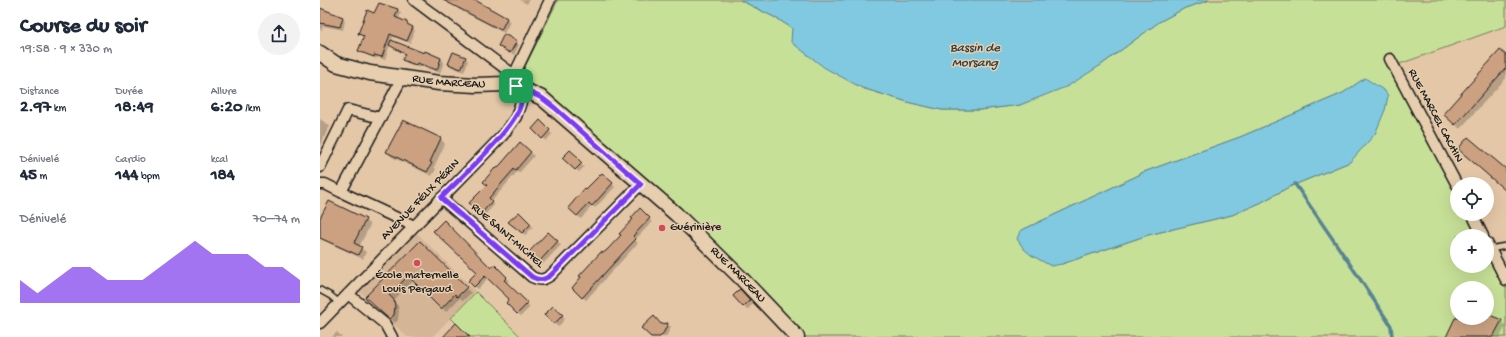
<!DOCTYPE html>
<html lang="fr">
<head>
<meta charset="utf-8">
<style>
  :root { --surface:#fff; --page:#f2f2f3; --text:#1f2937; --muted:#747a83; --accent:#7c3aed }
  body { margin:0; font-family:"Gochi Hand",sans-serif; background:var(--page); color:var(--text); height:100vh; display:flex; flex-direction:column; font-size:15px; white-space:nowrap }
  * { box-sizing:border-box; margin:0 }
  p { font-size:13px; color:var(--muted) }
  .icon { flex:none; width:22px; height:22px; fill:none; stroke:currentColor; stroke-width:2; stroke-linecap:round; stroke-linejoin:round }
  .map { position:relative; flex:1; overflow:hidden }
  .details { display:flex; flex-direction:column; background:var(--surface); width:320px }
  .details>* { flex:none }
  .tools { position:absolute; left:1130px; top:177px; display:grid; gap:8px }
  .tools a { display:grid; place-items:center; width:44px; height:44px; border-radius:50%; background:var(--surface); box-shadow:0 4px 16px #0002; font-size:20px }
  .pin { position:absolute; display:grid; place-items:center; width:34px; height:34px; color:#fff; margin:-17px; border-radius:8px; box-shadow:0 2px 6px #0006 }
  .round { display:grid; place-items:center; flex:none; width:42px; height:42px; border-radius:21px; background:var(--page) }
  .summary { display:flex; align-items:center; justify-content:space-between; height:68px; padding:0 20px }
  h1 { font-size:22px; font-weight:800; line-height:30px }
  .stats { display:grid; grid-template-columns:repeat(3,1fr); gap:6px; height:68px; padding:4px 20px }
  .stats div { display:grid; align-content:center }
  .stats b { font-size:17px; font-weight:800 }
  .stats small { font-size:11px; font-weight:400 }
  .stats p { font-size:11px }
  .chart { height:112px; padding:8px 20px }
  .chart p { display:flex; justify-content:space-between }
  .chart svg { width:100%; height:72px; margin-top:4px; fill:var(--accent); opacity:.7 }
  main { display:flex; flex:1; min-height:0 }
  .map>svg:first-child { display:block }
  .built { fill:#d4b697 }
  .green { fill:#c7e097; stroke:#727e5a; fill-rule:evenodd }
  .water { fill:#81c9e1; stroke:#598492 }
  .shadow { fill:#0003 }
  .lines { fill:none; stroke-linecap:round; stroke-linejoin:round }
  .stream { stroke:#598492; stroke-width:3.5 }
  .building { fill:#cba182; stroke:#1c1c1c }
  .lane-casing { stroke:#1c1c1c; stroke-width:8 }
  .street-casing { stroke:#1c1c1c; stroke-width:13 }
  .secondary-casing { stroke:#1c1c1c; stroke-width:17 }
  .lane { stroke:#e6ceae; stroke-width:5 }
  .street { stroke:#e6ceae; stroke-width:10 }
  .secondary { stroke:#e6ceae; stroke-width:14 }
  .route-casing { stroke:#fff; stroke-width:8 }
  .route { stroke:#7c3aed; stroke-width:5 }
  .poi-dot { fill:#d1495b; stroke:#e6ceae; stroke-width:1.5 }
  .labels { text-anchor:middle; dominant-baseline:central; stroke-width:3; stroke-linejoin:round; paint-order:stroke }
  .street-label { font-size:12px; fill:#1c1c1c; stroke:#e6ceae }
  .poi-label { font-size:12px; fill:#1c1c1c; stroke:#e6ceae; text-anchor:start }
  .water-label { font-size:13px; font-style:italic; fill:#303f43; stroke:#e6ceae }
</style>
</head>
<body>
<main>
<section class="details">
<div class="summary"><div><h1>Course du soir</h1><p>19:58 · 9 × 330 m</p></div><a class="round"><svg class="icon" aria-label="share" viewBox="0 0 24 24"><path d="M12 15V3M7 8l5-5 5 5M5 13v7h14v-7"/></svg></a></div>
<div class="stats">
<div><p>Distance</p><b>2.97<small> km</small></b></div>
<div><p>Durée</p><b>18:49</b></div>
<div><p>Allure</p><b>6:20<small> /km</small></b></div>
</div>
<div class="stats">
<div><p>Dénivelé</p><b>45<small> m</small></b></div>
<div><p>Cardio</p><b>144<small> bpm</small></b></div>
<div><p>kcal</p><b>184</b></div>
</div>
<div class="chart"><p><span>Dénivelé</span>70–74 m</p>
<svg viewBox="0 0 160 44" preserveAspectRatio="none"><path d="M0 44V30L10 38L20 30L30 22L40 22L50 30L60 30L70 30L80 22L90 14L100 6L110 14L120 14L130 14L140 22L150 22L160 30V44z"/></svg>
</div>
</section>
<div class="map">
<svg width="1186" height="337" viewBox="0 0 1186 337">
  <rect width="100%" height="100%" fill="#e4c7a7"/>
  <filter id="ink" filterUnits="userSpaceOnUse"><feTurbulence type="fractalNoise" baseFrequency=".025" numOctaves="2"/><feDisplacementMap in="SourceGraphic" scale="8" xChannelSelector="R" yChannelSelector="G"/><feConvolveMatrix kernelMatrix="1 2 1 2 8 2 1 2 1" color-interpolation-filters="sRGB"/></filter>
  <g filter="url(#ink)">
    <path class="built" d="M97 233 156 292 112 337H87L40 292Z"/>
    <path class="green" d="M238 0H420L456 18 472 28 542 88 591 103 622 110H660L700 105 781 65 839 22 865 8 890 0H1186V26L1074 66 1137 185V214H1152L1163 236H1137V266H1167V243L1186 280V337H486L360 207 233 98 207 82 203 71ZM1045 78 1030 162 969 187 940 203 912 215 828 235 742 264 700 231 821 174V173L920 137 1023 93ZM1137 288H1167V318H1137Z
      M156 292 201 337H150L131 318Z"/>
    <path class="water" d="M420 0H890L865 8 839 22 781 65 748 86 700 105 660 110H622L591 103 542 88 505 68 471 42 472 28 456 18Z
      M1045 78 1065 91 1068 96 1065 110 1055 134 1030 162 969 187 940 203 912 215 828 235 742 264 731 266 711 255 704 249 697 239 700 231 821 174V173L920 137 1023 93Z"/>
    <path class="shadow" d="M138 0H157L156 2 187 19 190 22 184 33 138 9 135 5Z
      M200 0H209L207 4Z
      M59 5 78 10 81 13 78 20 87 23 95 30 90 43 73 37 72 41 105 54 106 52 121 58 124 62 120 73 100 66 99 68 87 63 84 60 86 55 70 45 65 60 57 57V59L42 53 39 50 44 37 39 33 55 14Z
      M0 9 22 18 25 21 23 30 3 26 2 30 0 29Z
      M196 42 199 45 194 55 182 49Z
      M1186 57V78L1140 129 1129 118Z
      M145 58 148 61 144 72 132 67 129 64Z
      M0 119 10 126 0 145Z
      M220 122 232 134 226 141 213 129Z
      M121 139 125 144 114 167 116 169 112 176 72 157 67 152Z
      M200 143 214 156 199 173 197 172 171 202 174 205 164 216 151 203 168 185 176 170Z
      M250 151 260 161 259 162 264 167 259 172 244 158Z
      M282 174 295 187 275 208 272 205 261 219 249 208Z
      M320 210 332 222 315 240 318 243 266 300 253 288 288 251 314 219Z
      M199 213 213 227 205 235 193 225Z
      M45 220 50 225 39 247 46 252 43 259 0 239V221Z
      M228 233 241 245 221 266 208 254Z
      M100 242 151 293 143 301 140 298 126 312 94 280 73 301 78 306 79 311 78 320 75 323 51 302Z
      M174 266 189 280 186 284 210 307 201 316 187 303 191 299 168 278 158 289 152 284Z
      M420 291 433 304 427 310 414 296Z
      M233 307 245 319 238 327 226 315Z
      M1167 315 1181 321 1186 326 1180 337H1127L1137 316V318H1167Z
      M348 324 351 327 346 337H332L341 325Z
      M17 332 22 337H12Z"/>
    <g class="lines">
      <path class="stream" d="M975 184 1038 276 1071 326 1072 337"/>
    </g>
    <path class="building" d="M123 0H155L187 18 181 30Z
      M59 3 78 9 75 17 87 22V24L93 27 87 41 70 34 62 57 54 55V57L38 51 44 36 38 34 47 10 54 13Z
      M0 8 23 17 20 27 0 23Z
      M184 34 197 41 190 53 178 46Z
      M71 40 104 53 105 51 121 58 117 70 97 63 96 65 82 60 85 54 69 45Z
      M1180 50 1186 55V68L1135 125 1123 114Z
      M133 52 146 57 141 69 128 64Z
      M83 120 121 138 110 162 112 163 107 172 66 152Z
      M220 120 230 130 222 139 212 129Z
      M1148 137 1186 169V191L1138 149Z
      M200 142 211 152 195 171 194 169 169 198 172 201 161 214 149 203 167 185 163 182 175 168 176 169 181 164Z
      M250 150 258 157 257 158 262 163 255 170 242 158Z
      M282 173 293 183 272 206 269 203 257 216 248 208 265 188 266 189Z
      M9 201 46 219 34 243 42 247 38 255 0 238V218Z
      M320 208 330 218 313 236 316 239 313 242 262 298 252 288 261 277 259 276 281 252 283 253 287 250 301 235 299 234 313 219 311 218Z
      M199 212 211 224 202 233 188 222Z
      M124 220 171 268 174 264 187 277 184 280 208 303 197 314 186 303 189 299 165 276 154 287 148 281 157 272 113 231Z
      M228 232 238 241 217 264 207 254Z
      M100 241 147 287 137 297 135 294 121 309 88 276 69 295 74 300 75 306 74 315 69 319 45 297Z
      M420 289 430 300 423 307 413 296Z
      M233 306 243 315 234 324 224 315Z
      M1167 314 1182 320 1173 337H1126L1135 318H1167Z
      M334 316 341 324 348 323 344 332 340 337H331L321 328Z
      M136 323 150 337H123Z"/>
    <g class="lines">
      <g class="lane-casing">
        <path id="lane" d="M1170 249 1186 246
          M0 290 11 296 19 303"/>
      </g>
      <g class="street-casing">
        <path id="street" d="M94 0 194 75
          M1070 59 1137 185
          M0 167 28 110 61 118
          M0 184H5L21 192 82 78
          M21 192 94 226
          M121 198 212 277C220 281 224 280 231 275L321 184
          M1152 214 1163 236
          M1167 243 1186 280
          M28 294 65 324 72 337
          M0 323 183 135 196 117 201 102 194 75 230 0"/>
      </g>
      <g class="secondary-casing">
        <g id="secondary">
          <path id="s1" d="M0 53 16 64 50 73 119 83 156 85 186 84 196 86 222 98 356 214 421 278 477 337"/>
        </g>
      </g>
      <use href="#lane" class="lane"/>
      <use href="#street" class="street"/>
      <use href="#secondary" class="secondary"/>
    </g>
  </g>
  <g class="lines" filter="url(#ink)">
    <g class="route-casing">
      <path id="route" d="M196 86 222 98 235 108 321 184 231 275C224 280 220 281 212 277L121 198C139 179 198 126 201 103 202 97 199 91 196 86Z"/>
    </g>
    <use href="#route" class="route"/>
  </g>
  <g class="poi-dot">
    <circle cx="342" cy="228" r="4"/>
    <circle cx="97" cy="263" r="4"/>
  </g>
  <g class="labels">
    <g class="street-label">
      <text stroke="none"><textPath href="#s1" startOffset="134">RUE MARCEAU</textPath></text>
      <text transform="translate(1115 116) rotate(62)">RUE MARCEL CACHIN</text>
      <text transform="translate(101 200) rotate(-46)">AVENUE FÉLIX PÉRIN</text>
      <text transform="translate(187 236) rotate(41)">RUE SAINT-MICHEL</text>
      <text stroke="none"><textPath href="#s1" startOffset="494">RUE MARCEAU</textPath></text>
    </g>
    <g class="poi-label">
      <text x="350" y="228">Guérinière</text>
      <text x="97" y="276" text-anchor="middle">École maternelle<tspan x="97" dy="14">Louis Pergaud</tspan></text>
    </g>
    <g class="water-label">
      <text x="655" y="48">Bassin de<tspan x="655" dy="15">Morsang</tspan></text>
    </g>
  </g>
</svg>
<div class="tools">
<a><svg class="icon" aria-label="locate" viewBox="0 0 24 24"><circle cx="12" cy="12" r="6"/><path d="M12 2v4M12 18v4M2 12h4M18 12h4"/></svg></a>
<a>+</a>
<a>−</a>
</div>
<div class="pin" style="left:196px;top:86px;background:#1e9e55"><svg class="icon" aria-label="arrive" viewBox="0 0 24 24"><path d="M6 21V4h12l-3 4 3 4H6"/></svg></div>
</div>
</main>
</body>
</html>
